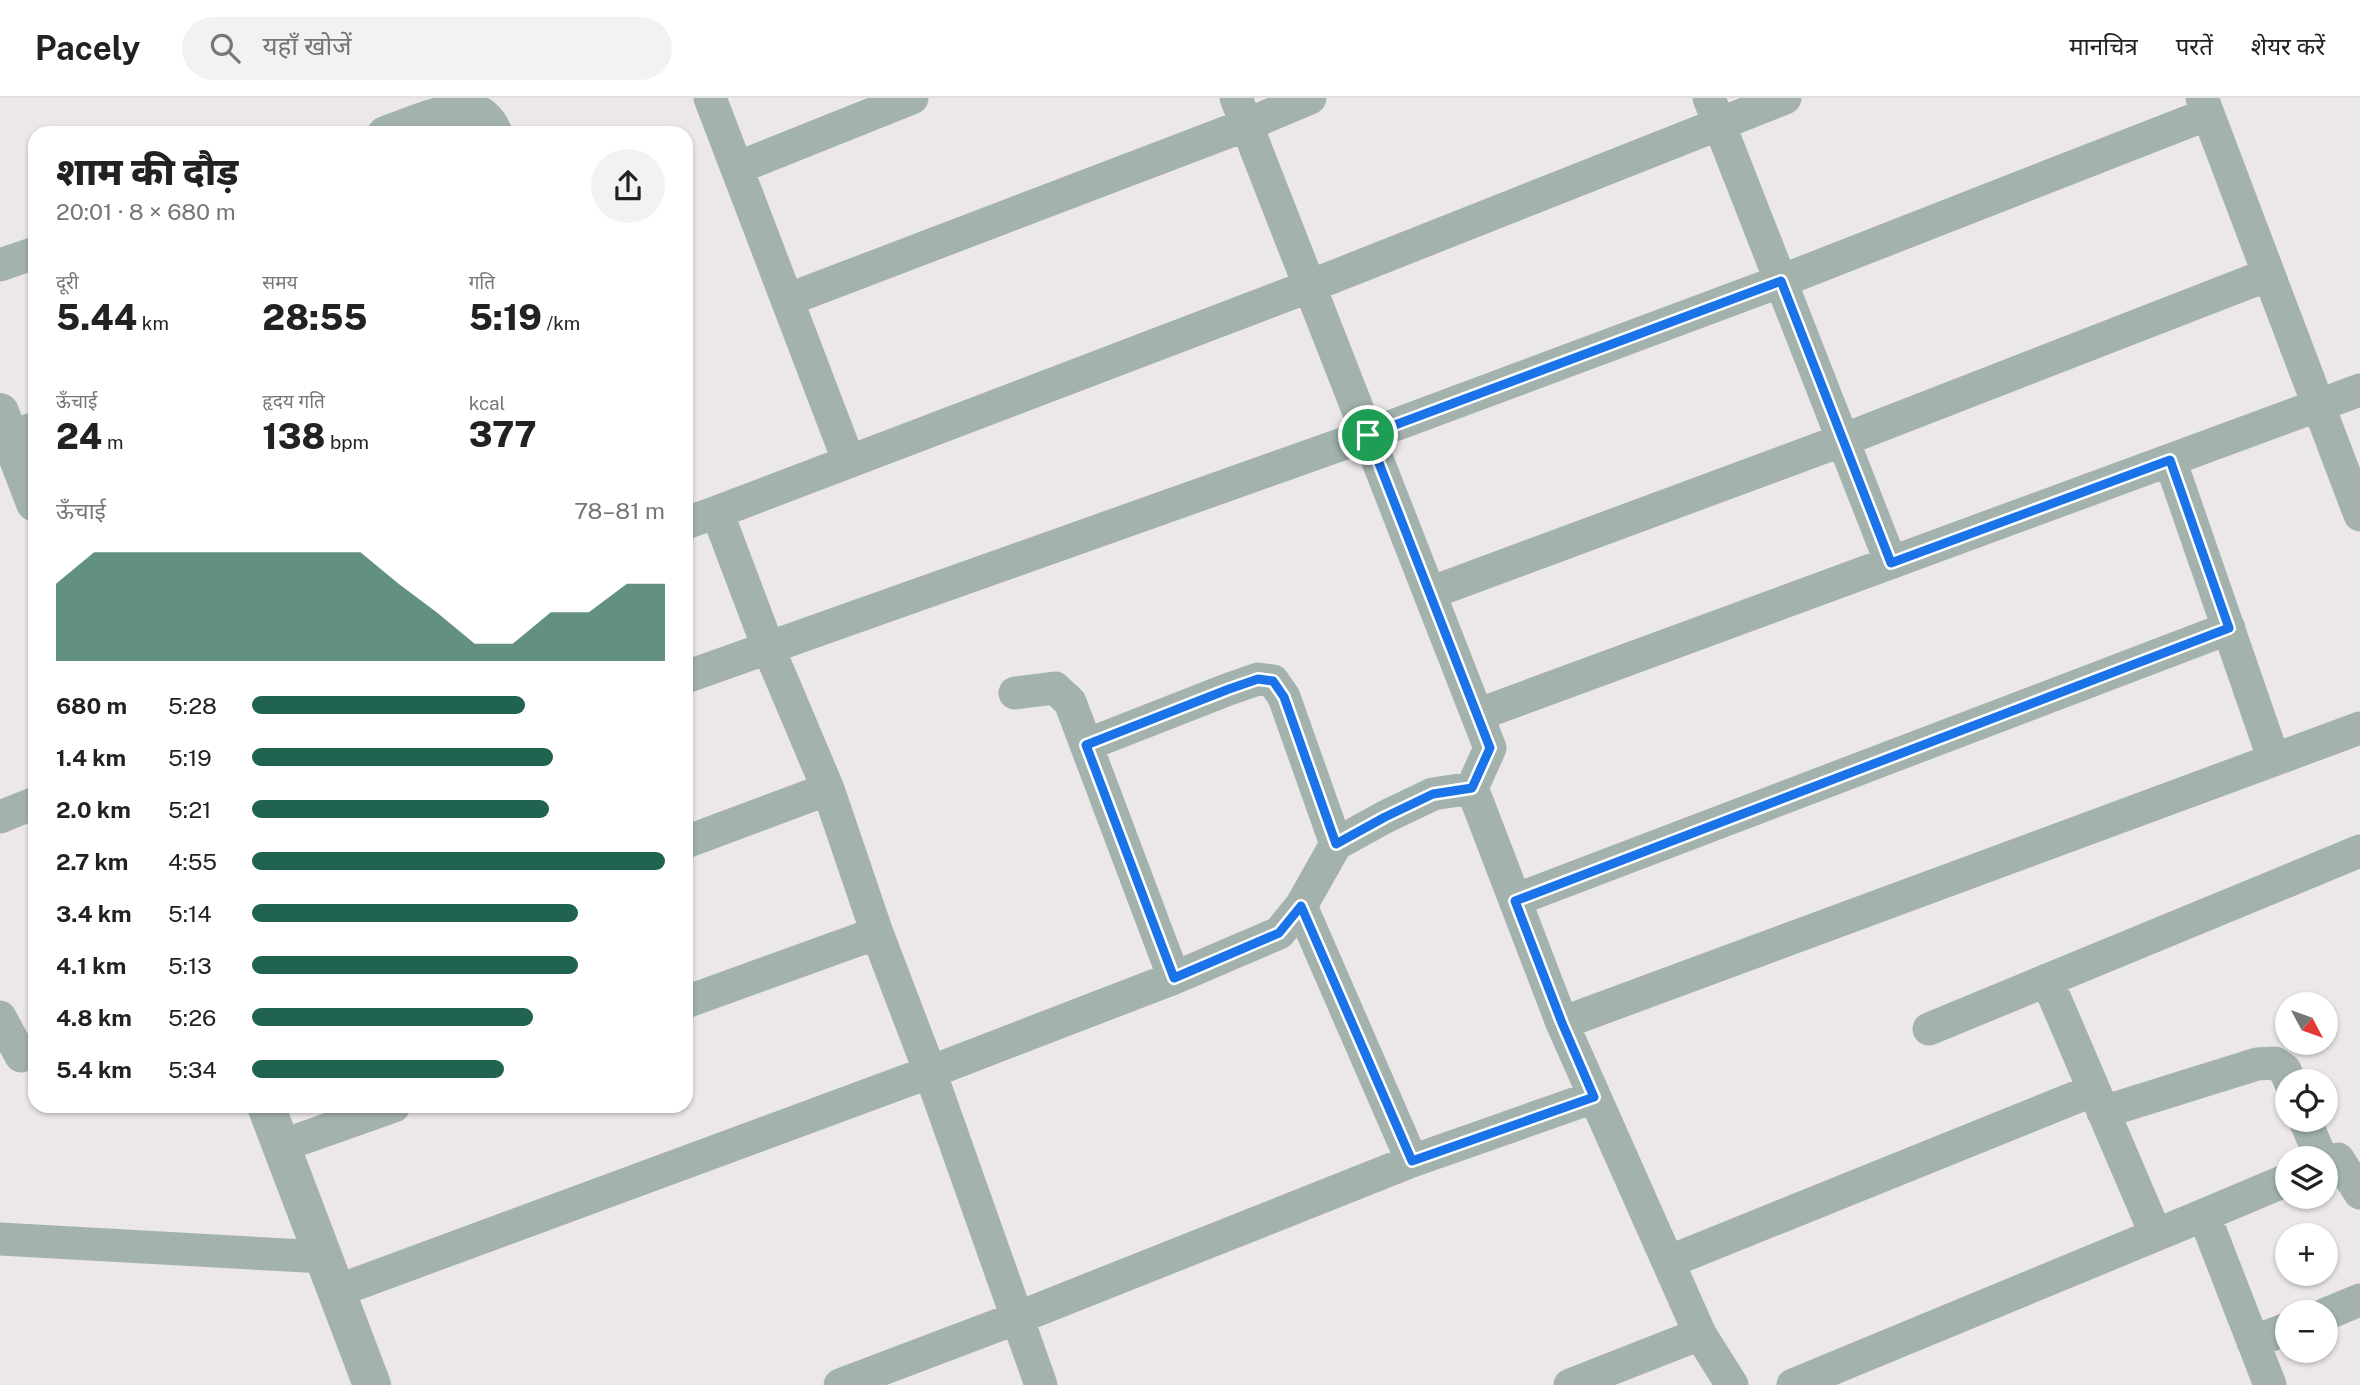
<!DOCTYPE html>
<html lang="hi">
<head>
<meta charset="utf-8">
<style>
  :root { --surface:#fff; --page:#f2f2f2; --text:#222; --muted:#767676; --line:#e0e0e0; --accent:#216351 }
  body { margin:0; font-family:"Public Sans","Noto Sans Devanagari",sans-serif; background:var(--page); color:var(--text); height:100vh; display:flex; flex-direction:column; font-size:26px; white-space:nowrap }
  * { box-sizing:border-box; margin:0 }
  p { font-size:23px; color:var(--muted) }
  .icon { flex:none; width:38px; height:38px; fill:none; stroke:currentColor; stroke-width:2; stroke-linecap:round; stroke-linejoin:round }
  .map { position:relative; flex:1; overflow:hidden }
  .panel { position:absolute; left:28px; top:28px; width:665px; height:987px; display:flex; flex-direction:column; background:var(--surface); border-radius:21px; box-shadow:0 2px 5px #0004 }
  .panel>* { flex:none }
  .needle { width:46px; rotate:131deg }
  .controls { position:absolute; left:2275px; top:894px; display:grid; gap:14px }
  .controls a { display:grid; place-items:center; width:63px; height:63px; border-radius:50%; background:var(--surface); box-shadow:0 2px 5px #0004; font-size:35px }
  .pin { position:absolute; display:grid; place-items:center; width:60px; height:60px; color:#fff; margin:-30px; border:4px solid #fff; border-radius:50%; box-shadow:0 2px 7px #0007 }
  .round { display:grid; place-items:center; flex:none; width:74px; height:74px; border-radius:37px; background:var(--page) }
  .summary { display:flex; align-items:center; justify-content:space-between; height:119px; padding:0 28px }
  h1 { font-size:38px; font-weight:800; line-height:52px }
  .stats { display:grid; grid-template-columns:repeat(3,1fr); gap:10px; height:119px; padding:7px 28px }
  .stats div { display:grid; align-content:center }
  .stats b { font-size:35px; font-weight:800 }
  .stats small { font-size:19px; font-weight:400 }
  .stats p { font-size:19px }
  .chart { height:196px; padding:14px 28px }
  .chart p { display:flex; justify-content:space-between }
  .chart svg { width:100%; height:126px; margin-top:7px; fill:var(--accent); opacity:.7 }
  ul { padding:0 28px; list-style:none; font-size:23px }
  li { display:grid; grid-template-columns:112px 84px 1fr; align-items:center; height:52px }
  li i { height:18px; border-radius:9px; background:var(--accent) }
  header { display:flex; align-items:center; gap:42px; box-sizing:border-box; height:98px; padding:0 35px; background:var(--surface); border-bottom:2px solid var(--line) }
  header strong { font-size:33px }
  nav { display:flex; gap:38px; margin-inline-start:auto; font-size:24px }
  .search { width:490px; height:63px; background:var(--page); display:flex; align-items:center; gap:18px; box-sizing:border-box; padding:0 24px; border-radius:38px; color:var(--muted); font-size:26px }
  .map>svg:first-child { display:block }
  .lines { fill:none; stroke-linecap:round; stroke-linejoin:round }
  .minor { stroke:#a3b2ad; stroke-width:33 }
  .tertiary { stroke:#a3b2ad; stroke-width:38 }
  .route-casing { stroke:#fff; stroke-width:14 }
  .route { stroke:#1a73e8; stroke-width:9 }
</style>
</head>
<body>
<header>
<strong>Pacely</strong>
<div class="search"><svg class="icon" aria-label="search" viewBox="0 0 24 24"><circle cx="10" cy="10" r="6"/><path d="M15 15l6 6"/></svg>यहाँ खोजें</div>
<nav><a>मानचित्र</a><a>परतें</a><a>शेयर करें</a></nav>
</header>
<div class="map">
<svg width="2360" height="1287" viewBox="0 0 2360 1287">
  <rect width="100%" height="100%" fill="#ece7ea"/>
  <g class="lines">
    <path class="minor" d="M710 0 849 364
      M1236 0 1490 650 1472 690 1562 925 1700 1236 1732 1287
      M1709 0 1891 465
      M2202 0 2360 417
      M384 35C407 27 455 4 479 14 486 17 494 28 496 35
      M737 70 912 0
      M0 167 35 155
      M787 202 1246 27 1310 0
      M10 339 35 330
      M2170 362 2274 662
      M686 425 717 414
      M1430 495 1843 342 2252 183 2270 180
      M686 579 1368 337 1781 183 2208 16
      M1015 595 1055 590 1070 604 1174 880
      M1477 617 2360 292
      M1086 647 1229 591 1258 581 1273 583 1284 599 1336 746
      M0 719 35 705
      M686 744 828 691
      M1515 802 2229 530
      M1301 808 1412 1063
      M2047 882 2156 1137
      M686 904 877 835
      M0 919 21 958
      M1562 925 2360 630
      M1929 931 2360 753
      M2103 1014 2257 966 2275 965 2285 972 2290 984
      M2305 1022 2321 1060
      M281 1048 394 1008
      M2338 1061 2360 1095
      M0 1141 323 1159
      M1668 1164 2094 992
      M337 1193 930 974 1174 880 1279 835 1301 808 1336 746 1385 719 1433 696 1472 690
      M2326 1216 2360 1202
      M2253 1244 2287 1231
      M840 1287 1017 1220 1412 1063 1594 999
      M1041 1287 930 974 877 835 828 691 768 549 717 414 1310 188 1785 0
      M1570 1287 1700 1236
      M1793 1287 2204 1117
      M2270 1287 2204 1117 2287 1082"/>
    <path class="tertiary" d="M0 314 35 405
      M266 1008 372 1287"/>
  </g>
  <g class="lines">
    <g class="route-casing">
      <path id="route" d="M1781 183 1891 465 2170 362 2229 530 1515 803 1562 925 1594 999 1412 1063 1301 808 1279 835 1174 880 1086 647 1229 591 1258 581 1273 583 1284 599 1336 746 1385 719 1433 696 1472 690 1490 650 1368 337Z"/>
    </g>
    <use href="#route" class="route"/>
  </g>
</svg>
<div class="controls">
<a><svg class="needle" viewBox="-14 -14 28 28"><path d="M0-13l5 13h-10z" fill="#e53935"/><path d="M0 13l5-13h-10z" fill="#767676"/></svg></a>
<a><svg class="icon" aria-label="locate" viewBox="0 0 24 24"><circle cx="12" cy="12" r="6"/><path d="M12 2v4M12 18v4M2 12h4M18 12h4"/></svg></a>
<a><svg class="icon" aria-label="layers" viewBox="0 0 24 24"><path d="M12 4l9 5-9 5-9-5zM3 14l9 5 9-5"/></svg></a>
<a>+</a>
<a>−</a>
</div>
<div class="pin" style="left:1368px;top:337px;background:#1e9e55"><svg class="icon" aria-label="arrive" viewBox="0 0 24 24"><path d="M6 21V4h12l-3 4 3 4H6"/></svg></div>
<section class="panel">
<div class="summary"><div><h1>शाम की दौड़</h1><p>20:01 · 8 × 680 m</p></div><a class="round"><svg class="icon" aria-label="share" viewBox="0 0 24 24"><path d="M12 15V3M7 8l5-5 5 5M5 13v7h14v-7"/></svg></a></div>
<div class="stats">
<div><p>दूरी</p><b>5.44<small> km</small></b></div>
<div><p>समय</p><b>28:55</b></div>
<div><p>गति</p><b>5:19<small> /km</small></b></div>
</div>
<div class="stats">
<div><p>ऊँचाई</p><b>24<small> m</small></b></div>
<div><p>हृदय गति</p><b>138<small> bpm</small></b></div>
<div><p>kcal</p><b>377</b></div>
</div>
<div class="chart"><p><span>ऊँचाई</span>78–81 m</p>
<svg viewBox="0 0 160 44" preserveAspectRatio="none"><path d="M0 44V17L10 6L20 6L30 6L40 6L50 6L60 6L70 6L80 6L90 17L100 27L110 38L120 38L130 27L140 27L150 17L160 17V44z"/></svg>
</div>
<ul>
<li><b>680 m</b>5:28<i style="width:66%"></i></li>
<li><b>1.4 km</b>5:19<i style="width:73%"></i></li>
<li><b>2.0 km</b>5:21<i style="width:72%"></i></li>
<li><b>2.7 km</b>4:55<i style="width:100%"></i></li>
<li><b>3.4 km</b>5:14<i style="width:79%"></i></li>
<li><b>4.1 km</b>5:13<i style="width:79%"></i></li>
<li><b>4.8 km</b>5:26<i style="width:68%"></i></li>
<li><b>5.4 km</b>5:34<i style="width:61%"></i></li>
</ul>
</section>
</div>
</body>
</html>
